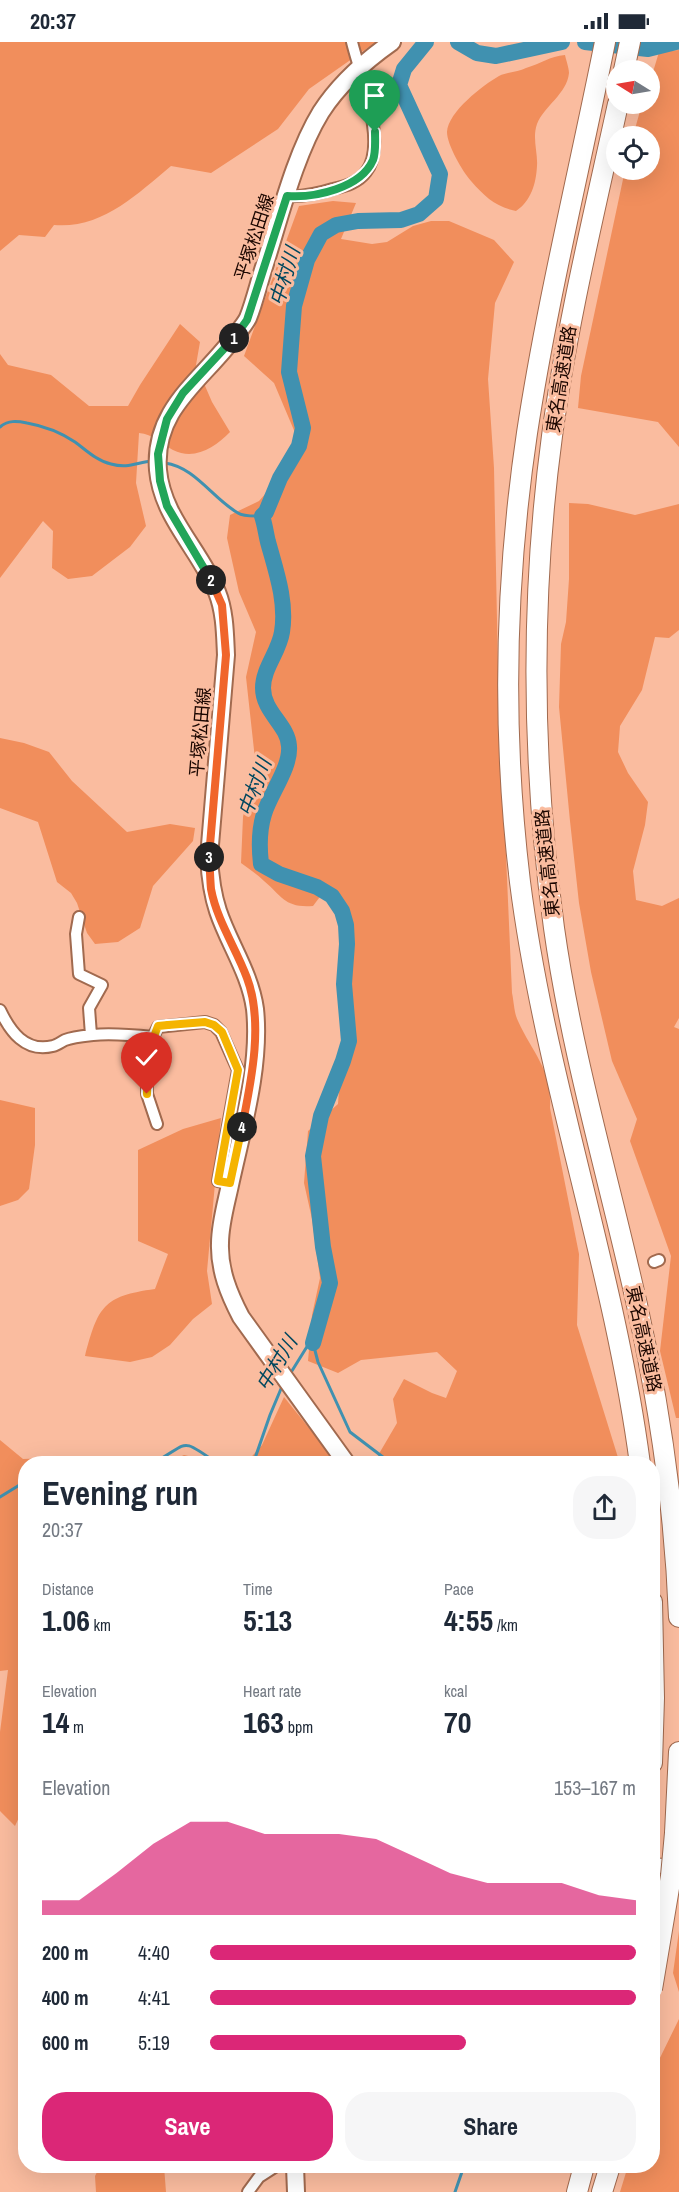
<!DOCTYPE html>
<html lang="en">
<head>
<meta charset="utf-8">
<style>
  :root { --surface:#fff; --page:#f6f6f7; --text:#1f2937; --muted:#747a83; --accent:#db2777 }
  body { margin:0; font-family:"Archivo Narrow","Noto Sans JP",sans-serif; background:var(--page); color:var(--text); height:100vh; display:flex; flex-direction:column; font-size:22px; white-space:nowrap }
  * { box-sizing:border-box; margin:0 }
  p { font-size:20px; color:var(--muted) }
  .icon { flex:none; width:33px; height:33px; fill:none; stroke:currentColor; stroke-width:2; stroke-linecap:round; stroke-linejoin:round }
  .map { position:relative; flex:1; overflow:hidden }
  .details { position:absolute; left:18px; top:1414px; width:642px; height:717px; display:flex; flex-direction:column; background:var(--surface); border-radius:24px; box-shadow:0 6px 24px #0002 }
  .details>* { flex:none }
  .needle { width:39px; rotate:281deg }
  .buttons { position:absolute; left:606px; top:18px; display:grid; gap:12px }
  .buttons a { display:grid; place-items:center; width:54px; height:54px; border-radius:50%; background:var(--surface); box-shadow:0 6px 24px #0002; font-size:30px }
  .pin { position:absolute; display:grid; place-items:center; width:51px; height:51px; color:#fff; margin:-62px -26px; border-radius:50% 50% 50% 0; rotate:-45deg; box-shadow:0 0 6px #0007 }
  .pin .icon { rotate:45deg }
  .km { position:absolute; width:30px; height:30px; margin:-15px; border-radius:50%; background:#222; color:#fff; font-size:16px; line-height:30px; text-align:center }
  .round { display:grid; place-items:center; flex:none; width:63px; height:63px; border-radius:24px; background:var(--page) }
  .head { display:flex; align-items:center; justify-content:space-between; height:102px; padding:0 24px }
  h1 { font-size:33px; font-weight:800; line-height:45px }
  .figures { display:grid; grid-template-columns:repeat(3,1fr); gap:9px; height:102px; padding:6px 24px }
  .figures div { display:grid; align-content:center }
  .figures b { font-size:30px; font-weight:800 }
  .figures small { font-size:16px; font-weight:400 }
  .figures p { font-size:16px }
  .chart { height:168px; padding:12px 24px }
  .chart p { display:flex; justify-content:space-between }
  .chart svg { width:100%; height:108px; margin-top:6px; fill:var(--accent); opacity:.7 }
  .cta { display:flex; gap:12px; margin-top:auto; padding:12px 24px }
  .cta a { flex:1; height:69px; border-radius:24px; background:var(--accent); color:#fff; font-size:24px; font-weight:800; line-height:69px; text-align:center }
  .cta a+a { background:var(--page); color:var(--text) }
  ul { padding:0 24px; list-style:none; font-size:20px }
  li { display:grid; grid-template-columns:96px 72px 1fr; align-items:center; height:45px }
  li i { height:15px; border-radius:8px; background:var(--accent) }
  .status { display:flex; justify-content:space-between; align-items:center; height:42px; padding:0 30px; background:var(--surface); direction:ltr }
  .status svg { height:16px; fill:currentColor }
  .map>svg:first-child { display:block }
  .green { fill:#f18e5c }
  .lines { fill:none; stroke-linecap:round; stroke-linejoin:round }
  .stream { stroke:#4091b0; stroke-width:3 }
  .river { stroke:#4091b0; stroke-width:16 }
  .minor-casing { stroke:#a16a4f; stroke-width:14 }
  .tertiary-casing { stroke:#a16a4f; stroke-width:16 }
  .primary-casing { stroke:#a16a4f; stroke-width:20 }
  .motorway-casing { stroke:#a16a4f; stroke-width:22 }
  .minor { stroke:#fff; stroke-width:10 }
  .tertiary { stroke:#fff; stroke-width:14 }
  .primary { stroke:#fff; stroke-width:16 }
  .motorway { stroke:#fff; stroke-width:20 }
  .motorway-bridge-casing { stroke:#a16a4f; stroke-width:22; stroke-linecap:butt }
  .motorway-bridge { stroke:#fff; stroke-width:20 }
  .split-1-casing { stroke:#fff; stroke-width:12 }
  .split-2-casing { stroke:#fff; stroke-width:12 }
  .split-3-casing { stroke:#fff; stroke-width:12 }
  .split-4-casing { stroke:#fff; stroke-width:12 }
  .split-5-casing { stroke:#fff; stroke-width:12 }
  .split-6-casing { stroke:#fff; stroke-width:12 }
  .split-1 { stroke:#22a559; stroke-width:8 }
  .split-2 { stroke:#22a559; stroke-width:8 }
  .split-3 { stroke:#f0652b; stroke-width:8 }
  .split-4 { stroke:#f0652b; stroke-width:8 }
  .split-5 { stroke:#f5b400; stroke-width:8 }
  .split-6 { stroke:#f5b400; stroke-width:8 }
  .labels { text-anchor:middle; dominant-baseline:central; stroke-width:6; stroke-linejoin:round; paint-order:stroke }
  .street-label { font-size:18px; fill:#1c0701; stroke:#fabc9f }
  .water-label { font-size:20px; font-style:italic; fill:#00475e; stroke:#fabc9f }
</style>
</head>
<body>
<div class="status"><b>20:37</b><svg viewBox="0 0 49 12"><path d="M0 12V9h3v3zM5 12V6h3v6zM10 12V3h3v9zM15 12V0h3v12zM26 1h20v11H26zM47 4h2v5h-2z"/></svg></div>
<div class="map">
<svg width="679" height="2150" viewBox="0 0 679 2150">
  <rect width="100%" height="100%" fill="#fabc9f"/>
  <path class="green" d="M0 0H376L309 47 278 87 211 131 171 124C136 153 102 187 54 183L45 195 19 193 0 209Z
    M679 8V405L658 380 578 366 581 334 625 128H650V94H633L642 62H650V40L659 10Z
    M565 13C566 18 569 26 569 31 567 52 544 64 537 82 532 96 538 111 537 124 536 142 531 159 516 169 496 165 485 155 471 139 463 130 447 103 447 90 448 70 483 43 499 34 507 30 518 30 526 26 540 22 550 14 565 13Z
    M333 159 356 161 341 197 372 202 387 200 413 184 431 179H449L494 198 514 220 495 261 488 337 494 426 498 629 512 951C514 960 514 971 518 979 533 1012 552 1027 550 1066L579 1212 577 1283 620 1422H373L397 1381 393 1357 404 1337 432 1351 446 1356 457 1329 437 1310 361 1318 338 1331 308 1319 312 1273 320 1236 312 1177 304 1141 308 1089 338 1062 348 922 339 860 322 852 313 864C285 866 283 855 264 839 257 832 249 827 241 821L243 775 255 717 246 635 256 590 239 550 227 496 230 473 259 459 281 434 296 393 274 341 244 314 299 164Z
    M180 282 200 300 196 323 212 360 230 390C215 405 195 419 173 408 161 402 153 392 139 391L136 441 146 484 130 505 92 534 68 537 52 526 53 489 43 479 0 536V312L8 323 51 333 89 364H128L140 343Z
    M569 461 588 462 635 473 679 462V588L669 596 655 595 642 648 620 684 618 710 628 731 648 760 645 783 633 829 636 858 662 864 679 856V976L674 985 679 987V1376H676L660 1309 671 1214 630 1099 637 1077 612 1019 591 930 579 861 570 779 559 665 561 602 566 580 569 537Z
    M0 696 24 701 49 710 72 739 127 790 170 782 195 786 193 799 153 844 140 886 118 900 95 902 87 891 77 861 71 851 57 840 38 780 0 766Z
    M0 1058 35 1066V1103L29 1147 18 1158 0 1164Z
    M221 1076 207 1229 212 1262 193 1277 170 1303 152 1315 130 1320 85 1314C98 1265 103 1254 155 1247L168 1212 138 1199V1108L183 1087Z
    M284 1355 338 1422H245L262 1403Z
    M0 1398 23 1417 101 1414 112 1422H26V1760L15 1784 0 1769V1690L8 1628 0 1629Z
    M184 1413 222 1422H165Z
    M679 1889V1950L673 1931Z
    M679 1977V2150H620L628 2124H652L653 2038 656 2024Z
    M100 2124H164L166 2150H96L95 2134Z"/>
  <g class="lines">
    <path class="stream" d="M0 385C8 378 17 379 27 381 44 384 60 390 75 400 86 408 97 419 111 422 129 427 137 420 153 419
      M165 421C195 425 213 457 238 471 244 475 255 474 262 474
      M290 1332 308 1303 313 1301 318 1320 350 1390 392 1422
      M64 1422 79 1418 107 1422
      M151 1422C190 1403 177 1392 218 1422
      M253 1422 270 1373 283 1342
      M0 1455 26 1439
      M455 2150 464 2124"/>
    <path class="river" d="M458 0 477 11 496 14 562 0
      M585 0 648 7 676 0
      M313 1301 330 1241 323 1205 313 1114 321 1074 343 1019 349 999 344 942 347 902 346 883 342 869 332 854 317 845 279 832 261 822C259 805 259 788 264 772 270 752 291 725 289 704 288 683 263 670 263 646 263 626 279 610 282 590 287 560 276 529 268 500 266 492 265 483 262 474L266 470 280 436 299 404 303 386 289 330 294 264 307 218 321 192 336 183 358 179 401 178 419 172 436 157 440 132 399 43 404 27 426 0"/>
    <g class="minor-casing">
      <path id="minor" d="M287 154C304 155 317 152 333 147 345 144 358 141 366 130 388 102 360 33 352 0
        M79 875 76 892 79 932 102 943 89 966 91 993
        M0 968C10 989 25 1011 53 1004 57 1003 61 1000 65 998 73 995 84 994 93 993 113 991 133 993 153 995L158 985 205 980 214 983 221 990 238 1028 218 1139 230 1141
        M153 995 147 1036V1052L157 1082
        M654 1220 659 1218
        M248 2150 259 2135 276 2124"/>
    </g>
    <g class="tertiary-casing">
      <path id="tertiary" d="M652 1823 663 1824 677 1818"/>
    </g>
    <g class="primary-casing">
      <path id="primary" d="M347 1422 241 1275C229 1252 219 1228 220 1201 220 1182 226 1162 230 1143 242 1088 261 1023 255 967 250 931 229 902 218 869 212 851 210 833 209 815L226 613C225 592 225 570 217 550 200 508 162 475 158 428 153 366 203 338 235 294 239 289 245 282 248 276 254 261 258 244 263 228 279 179 294 114 321 70 339 42 365 19 392 0
        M295 2124 296 2150"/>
    </g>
    <g class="motorway-casing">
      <path id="motorway" d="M605 0C579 130 547 260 527 391 505 539 502 691 520 840 545 1037 614 1225 640 1422
        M624 28 630 0
        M618 62C594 172 567 282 552 394 530 558 532 723 554 886 572 1014 609 1137 637 1263 660 1366 675 1470 679 1575
        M652 1560 654 1656 652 1721
        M675 1791 679 1710
        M577 2150 584 2124
        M602 2150 610 2124"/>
    </g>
    <use href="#minor" class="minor"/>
    <use href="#tertiary" class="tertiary"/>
    <use href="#primary" class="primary"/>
    <use href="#motorway" class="motorway"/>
    <g class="motorway-bridge-casing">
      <path id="motorway-bridge" d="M652 1947 671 1834 675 1791"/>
    </g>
    <use href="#motorway-bridge" class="motorway-bridge"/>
  </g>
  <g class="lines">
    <g class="split-1-casing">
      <path id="split-1" d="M234 296 247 278 287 154C315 156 361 146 373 118 376 110 375 99 375 90"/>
    </g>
    <g class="split-2-casing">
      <path id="split-2" d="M211 538 167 464 160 439 158 412 167 377 183 351 234 296"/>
    </g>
    <g class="split-3-casing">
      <path id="split-3" d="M209 815 226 613 222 563 211 538"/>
    </g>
    <g class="split-4-casing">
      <path id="split-4" d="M209 815C210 825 210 836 211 847 217 879 236 906 247 936 264 981 251 1040 242 1085"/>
    </g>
    <g class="split-5-casing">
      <path id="split-5" d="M168 983 205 980 214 983 222 990 238 1028 218 1139 230 1141 242 1085"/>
    </g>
    <g class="split-6-casing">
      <path id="split-6" d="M147 1052C147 1030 149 1005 158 984L168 983"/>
    </g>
    <use href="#split-1" class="split-1"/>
    <use href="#split-2" class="split-2"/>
    <use href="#split-3" class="split-3"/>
    <use href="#split-4" class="split-4"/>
    <use href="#split-5" class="split-5"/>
    <use href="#split-6" class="split-6"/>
  </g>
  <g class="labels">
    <g class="street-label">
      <text transform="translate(254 195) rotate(-72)">平塚松田線</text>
      <text transform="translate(561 337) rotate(-81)">東名高速道路</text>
      <text transform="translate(200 690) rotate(-85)">平塚松田線</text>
      <text transform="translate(547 821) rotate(-96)">東名高速道路</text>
      <text transform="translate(644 1297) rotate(78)">東名高速道路</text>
    </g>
    <g class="water-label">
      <text transform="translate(284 234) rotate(-73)">中村川</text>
      <text transform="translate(254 745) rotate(-70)">中村川</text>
      <text transform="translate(276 1321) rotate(-59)">中村川</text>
    </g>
  </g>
</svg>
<div class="buttons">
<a><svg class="needle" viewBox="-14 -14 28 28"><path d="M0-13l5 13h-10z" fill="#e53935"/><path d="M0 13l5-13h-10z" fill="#747a83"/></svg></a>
<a><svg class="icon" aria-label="locate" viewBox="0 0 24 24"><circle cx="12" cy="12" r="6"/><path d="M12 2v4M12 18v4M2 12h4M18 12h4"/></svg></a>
</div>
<div class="pin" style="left:375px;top:90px;background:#1e9e55"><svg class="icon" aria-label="arrive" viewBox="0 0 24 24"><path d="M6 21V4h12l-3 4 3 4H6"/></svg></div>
<div class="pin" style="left:147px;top:1052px;background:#d93025"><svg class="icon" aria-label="check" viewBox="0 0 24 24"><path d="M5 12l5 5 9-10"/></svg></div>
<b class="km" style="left:234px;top:296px">1</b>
<b class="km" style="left:211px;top:538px">2</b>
<b class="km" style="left:209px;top:815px">3</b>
<b class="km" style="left:242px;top:1085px">4</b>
<section class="details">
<div class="head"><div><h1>Evening run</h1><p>20:37</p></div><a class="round"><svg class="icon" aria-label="share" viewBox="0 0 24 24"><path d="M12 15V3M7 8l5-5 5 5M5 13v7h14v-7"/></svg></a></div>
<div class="figures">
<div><p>Distance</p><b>1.06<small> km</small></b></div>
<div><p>Time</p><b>5:13</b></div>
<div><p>Pace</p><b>4:55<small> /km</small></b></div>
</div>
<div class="figures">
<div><p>Elevation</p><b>14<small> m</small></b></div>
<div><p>Heart rate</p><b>163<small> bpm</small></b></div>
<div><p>kcal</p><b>70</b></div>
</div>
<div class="chart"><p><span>Elevation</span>153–167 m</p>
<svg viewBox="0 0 160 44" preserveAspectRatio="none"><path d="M0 44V38L10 38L20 27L30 15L40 6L50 6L60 11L70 11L80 11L90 13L100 20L110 27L120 31L130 31L140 31L150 36L160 38V44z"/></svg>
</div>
<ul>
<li><b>200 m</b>4:40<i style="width:100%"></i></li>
<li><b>400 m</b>4:41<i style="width:100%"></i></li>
<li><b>600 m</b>5:19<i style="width:60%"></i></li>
</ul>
<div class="cta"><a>Save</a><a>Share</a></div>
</section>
</div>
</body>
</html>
